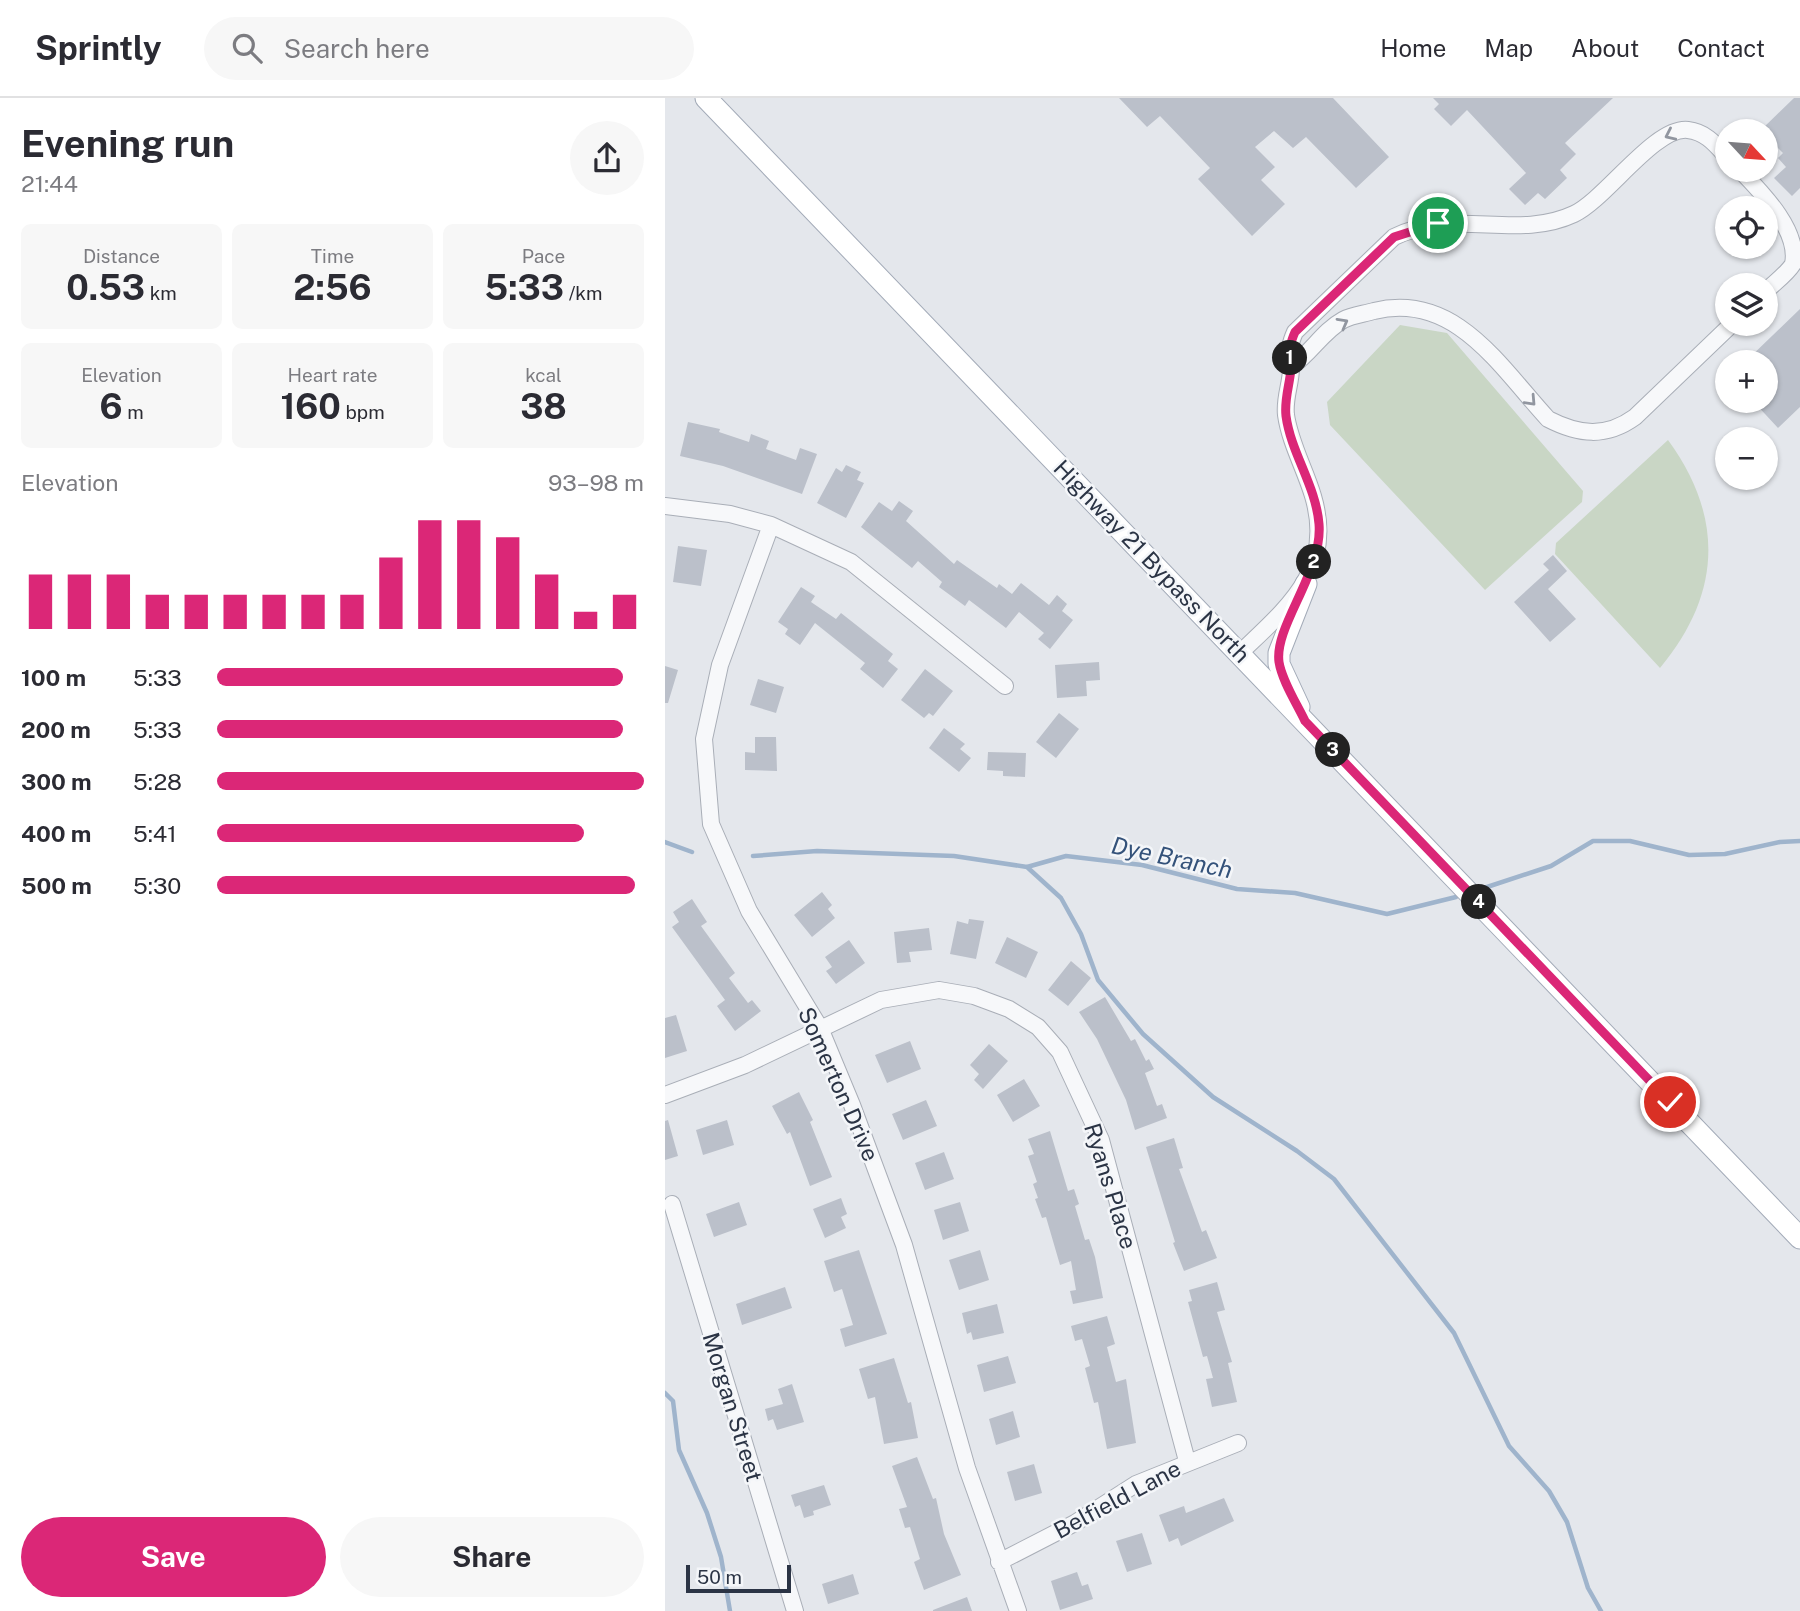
<!DOCTYPE html>
<html lang="en">
<head>
<meta charset="utf-8">
<style>
  :root { --surface:#fff; --page:#f7f7f7; --text:#2b2b33; --muted:#7c7c81; --line:#e1e1e2; --accent:#db2777 }
  body { margin:0; font-family:"Public Sans",sans-serif; background:var(--page); color:var(--text); height:100vh; display:flex; flex-direction:column; font-size:26px; white-space:nowrap }
  * { box-sizing:border-box; margin:0 }
  p { font-size:23px; color:var(--muted) }
  .icon { flex:none; width:38px; height:38px; fill:none; stroke:currentColor; stroke-width:2; stroke-linecap:round; stroke-linejoin:round }
  .map { position:relative; flex:1; overflow:hidden }
  .drawer { display:flex; flex-direction:column; background:var(--surface); width:665px }
  .drawer>* { flex:none }
  .needle { width:46px; rotate:116deg }
  .buttons { position:absolute; left:1050px; top:21px; display:grid; gap:14px }
  .buttons a { display:grid; place-items:center; width:63px; height:63px; border-radius:50%; background:var(--surface); box-shadow:0 2px 5px #0004; font-size:35px }
  .scale { position:absolute; left:21px; bottom:18px; width:105px; box-sizing:border-box; padding-left:7px; border:4px solid #2b3445; border-top:0; font-size:19px; line-height:24px; white-space:nowrap; color:#2b3445; -webkit-text-stroke:5px #f4f6f9; paint-order:stroke }
  .pin { position:absolute; display:grid; place-items:center; width:60px; height:60px; color:#fff; margin:-30px; border:4px solid #fff; border-radius:50%; box-shadow:0 2px 7px #0007 }
  .km { position:absolute; width:35px; height:35px; margin:-18px; border-radius:50%; background:#222; color:#fff; font-size:19px; line-height:35px; text-align:center }
  .round { display:grid; place-items:center; flex:none; width:74px; height:74px; border-radius:37px; background:var(--page) }
  .overview { display:flex; align-items:center; justify-content:space-between; height:119px; padding:0 21px }
  h1 { font-size:38px; font-weight:700; line-height:52px }
  .figures { display:grid; grid-template-columns:repeat(3,1fr); gap:10px; height:119px; padding:7px 21px }
  .figures div { display:grid; align-content:center; border-radius:10px; background:var(--page); text-align:center }
  .figures b { font-size:35px; font-weight:700 }
  .figures small { font-size:19px; font-weight:400 }
  .figures p { font-size:19px }
  .chart { height:196px; padding:14px 21px }
  .chart p { display:flex; justify-content:space-between }
  .chart svg { width:100%; height:126px; margin-top:7px; stroke:var(--accent); stroke-width:6 }
  .action { display:flex; gap:14px; margin-top:auto; padding:14px 21px }
  .action a { flex:1; height:80px; border-radius:42px; background:var(--accent); color:#fff; font-size:28px; font-weight:700; line-height:80px; text-align:center }
  .action a+a { background:var(--page); color:var(--text) }
  ul { padding:0 21px; list-style:none; font-size:23px }
  li { display:grid; grid-template-columns:112px 84px 1fr; align-items:center; height:52px }
  li i { height:18px; border-radius:9px; background:var(--accent) }
  header { display:flex; align-items:center; gap:42px; box-sizing:border-box; height:98px; padding:0 35px; background:var(--surface); border-bottom:2px solid var(--line) }
  header strong { font-size:33px }
  nav { display:flex; gap:38px; margin-inline-start:auto; font-size:24px }
  .search { width:490px; height:63px; background:var(--page); display:flex; align-items:center; gap:18px; box-sizing:border-box; padding:0 24px; border-radius:38px; color:var(--muted); font-size:26px }
  main { display:flex; flex:1; min-height:0 }
  .map>svg:first-child { display:block }
  .grass { fill:#c9d6c5 }
  .lines { fill:none; stroke-linecap:round; stroke-linejoin:round }
  .stream { stroke:#9fb4cc; stroke-width:4.5 }
  .building { fill:#bbc0ca }
  .minor-casing { stroke:#a9aeb7; stroke-width:18 }
  .major-casing { stroke:#a3abb8; stroke-width:23 }
  .minor { stroke:#f7f8fa; stroke-width:16 }
  .major { stroke:#fff; stroke-width:21 }
  .oneway { stroke:#9196a0 }
  .route-casing { stroke:#fff; stroke-width:14 }
  .route { stroke:#db2777; stroke-width:9 }
  .labels { text-anchor:middle; dominant-baseline:central; stroke-width:5; stroke-linejoin:round; paint-order:stroke }
  .street-label { font-size:23px; fill:#2b3445; stroke:#f4f6f9 }
  .water-label { font-size:24px; font-style:italic; fill:#34527a; stroke:#f4f6f9 }
</style>
</head>
<body>
<header>
<strong>Sprintly</strong>
<div class="search"><svg class="icon" aria-label="search" viewBox="0 0 24 24"><circle cx="10" cy="10" r="6"/><path d="M15 15l6 6"/></svg>Search here</div>
<nav><a>Home</a><a>Map</a><a>About</a><a>Contact</a></nav>
</header>
<main>
<section class="drawer">
<div class="overview"><div><h1>Evening run</h1><p>21:44</p></div><a class="round"><svg class="icon" aria-label="share" viewBox="0 0 24 24"><path d="M12 15V3M7 8l5-5 5 5M5 13v7h14v-7"/></svg></a></div>
<div class="figures">
<div><p>Distance</p><b>0.53<small> km</small></b></div>
<div><p>Time</p><b>2:56</b></div>
<div><p>Pace</p><b>5:33<small> /km</small></b></div>
</div>
<div class="figures">
<div><p>Elevation</p><b>6<small> m</small></b></div>
<div><p>Heart rate</p><b>160<small> bpm</small></b></div>
<div><p>kcal</p><b>38</b></div>
</div>
<div class="chart"><p><span>Elevation</span>93–98 m</p>
<svg viewBox="0 0 160 44" preserveAspectRatio="none"><path d="M5 44V25M15 44V25M25 44V25M35 44V32M45 44V32M55 44V32M65 44V32M75 44V32M85 44V32M95 44V19M105 44V6M115 44V6M125 44V12M135 44V25M145 44V38M155 44V32"/></svg>
</div>
<ul>
<li><b>100 m</b>5:33<i style="width:95%"></i></li>
<li><b>200 m</b>5:33<i style="width:95%"></i></li>
<li><b>300 m</b>5:28<i style="width:100%"></i></li>
<li><b>400 m</b>5:41<i style="width:86%"></i></li>
<li><b>500 m</b>5:30<i style="width:98%"></i></li>
</ul>
<div class="action"><a>Save</a><a>Share</a></div>
</section>
<div class="map">
<svg width="1135" height="1513" viewBox="0 0 1135 1513">
  <rect width="100%" height="100%" fill="#e4e7ec"/>
  <path class="grass" d="M735 227 782 235 918 393 917 404 820 492 665 327 662 304Z
    M1003 342C1060 420 1056 497 995 570L890 456 891 445Z"/>
  <g class="lines">
    <path class="stream" d="M0 744 27 754
      M88 758 152 753 289 758 362 769 401 758 477 767 572 791 630 795 722 816 791 799
      M362 769 396 800 416 836 433 882 478 936 548 999 632 1053 669 1081 789 1235 844 1348 884 1393 902 1424 923 1490 936 1513
      M819 790 886 768 928 743H965L1024 757 1060 756 1115 744 1135 743
      M0 1295 8 1303 14 1352 42 1415 56 1459 65 1513"/>
  </g>
  <path class="building" d="M454 0H668L724 59 691 90 641 39 628 50 609 33 590 49 610 69 596 82 620 106 587 138 533 81 545 70 495 18 482 29Z
    M768 0H948L900 45 911 56 895 72 902 80 880 101 873 95 860 107 844 91 861 75 802 12 786 28 769 11 774 6Z
    M1129 0H1135V90L1127 98 1109 80 1121 69 1113 60 1118 55 1101 38V33H1095Z
    M1135 211V309L1113 330 1088 303H1101V264H1080Z
    M23 324 55 331 54 334 84 344 86 336 104 343 101 351 131 362 135 350 152 356 137 396 58 368 15 358Z
    M181 367 196 374 192 382 199 385 181 420 152 405 171 370 177 374Z
    M234 403 248 413 241 423 289 466 292 462 332 490 334 486 347 496 356 485 384 507 392 497 402 506 397 513 408 522 385 551 373 541 379 535 354 514 341 530 304 502 300 508 274 489 277 484 253 463 247 470 196 429 214 404 227 413Z
    M13 448 42 452 36 488 8 484Z
    M888 457 902 473 883 491 911 521 885 544 849 504 884 472 878 466Z
    M136 489 150 498 146 504 171 521 176 515 228 556 223 563 233 571 218 590 195 571 200 565 150 525 135 547 120 536 123 531 113 524Z
    M434 564 435 582 421 583 422 598 392 600 390 567Z
    M0 568 13 572 3 605H0Z
    M260 571 288 593 268 618 264 615 259 620 236 602Z
    M93 581 119 589 111 615 85 607Z
    M394 615 414 631 391 660 371 644Z
    M279 630 300 646 295 651 306 660 294 674 264 650Z
    M90 639H111L112 673 80 672V654L90 655Z
    M323 654 361 655 360 679 338 678V673L322 672Z
    M157 794 167 807 163 811 170 820 147 839 129 817Z
    M27 801 42 824 36 828 70 875 64 880 83 905 87 902 96 913 70 933 52 908 60 902 7 829 14 824 8 814Z
    M304 821 319 823 311 861 285 856 292 823 303 826Z
    M264 830 267 852 244 854 246 864 232 865 229 834Z
    M342 839 373 854 361 880 330 865Z
    M184 842 200 865 171 886 161 873 167 869 160 859Z
    M406 863 426 880 403 908 383 892Z
    M440 899 466 943 470 941 481 963 484 961 489 971 480 975 492 1008 497 1006 502 1020 470 1032 461 1002 432 941 414 914Z
    M11 917 22 953 0 960V920Z
    M245 943 256 971 222 985 210 957Z
    M324 946 343 963 318 991 309 982 314 976 305 967Z
    M359 981 375 1008 348 1024 332 997Z
    M134 994 148 1022 145 1024 167 1079 145 1088 125 1034 122 1036 107 1008Z
    M261 1002 272 1028 238 1042 227 1016Z
    M3 1022 13 1058 0 1062V1023Z
    M62 1022 69 1047 38 1057 31 1032Z
    M385 1033 403 1093 409 1091 414 1106 410 1108 420 1142 424 1141 430 1159 438 1200 408 1206 405 1193 411 1192 406 1163 395 1167 381 1119 377 1120 370 1101 373 1100 368 1086 372 1084 363 1058 369 1056 363 1041Z
    M509 1040 518 1070 514 1071 537 1134 541 1132 552 1160 519 1173 508 1145 510 1144 481 1049Z
    M279 1054 289 1081 260 1092 250 1065Z
    M176 1100 182 1116 176 1119 181 1130 160 1140 148 1111Z
    M74 1104 82 1127 49 1139 41 1116Z
    M295 1104 304 1133 278 1142 269 1112Z
    M194 1152 222 1236 180 1249 175 1231 188 1227 177 1191 169 1194 159 1163Z
    M315 1152 324 1182 294 1192 284 1162Z
    M552 1184 560 1212 552 1214 567 1264 563 1265 572 1304 547 1309 541 1281 548 1280 542 1258 538 1259 523 1204 527 1203 524 1192Z
    M120 1189 127 1210 77 1227 71 1206Z
    M332 1206 339 1235 308 1242 306 1234 302 1236 297 1215Z
    M442 1218 450 1246 442 1249 451 1284 461 1281 471 1345 442 1351 433 1304 429 1305 420 1270 425 1268 417 1241 410 1243 406 1228Z
    M343 1258 351 1285 319 1294 312 1267Z
    M229 1260 243 1305 246 1304 253 1340 219 1346 210 1299 203 1301 194 1271Z
    M127 1286 139 1324 112 1332 108 1321 103 1323 100 1311 118 1306 113 1291Z
    M348 1313 355 1339 331 1347 324 1321Z
    M252 1359 268 1401 271 1400 279 1436 296 1477 259 1492 249 1464 255 1461 245 1429 240 1430 234 1411 242 1409 227 1368Z
    M369 1366 377 1395 350 1403 342 1374Z
    M159 1387 166 1407 148 1413 149 1417 139 1420 135 1407 130 1409 126 1397Z
    M559 1400 569 1423 516 1448 513 1440 504 1444 494 1417 519 1408 521 1415Z
    M477 1435 487 1466 462 1474 451 1443Z
    M412 1474 417 1488 423 1486 428 1501 395 1512 386 1483Z
    M188 1476 194 1496 163 1506 157 1486Z
    M302 1499 307 1513H268V1512Z"/>
  <g class="lines">
    <g class="minor-casing">
      <path id="minor" d="M1075 72C1095 93 1135 132 1128 166 1122 176 1109 185 1101 193
        M627 268C646 255 658 233 678 222 687 217 699 216 709 213 790 193 835 269 883 321 914 337 941 340 970 319L1067 226
        M0 408 65 416 106 427 186 464 340 588
        M106 427 55 567 39 641 46 726 84 813 155 930 187 1007 239 1147 302 1370 353 1513
        M575 555C623 509 670 472 648 398 640 371 625 345 621 317 619 300 626 286 626 270 627 253 622 252 630 234L729 139C788 109 852 143 909 116 941 101 990 28 1023 32 1041 34 1051 47 1062 59
        M0 997 80 967 216 902 274 892 309 898 344 911 373 929 395 954 436 1042 522 1363
        M7 1106 130 1513
        M334 1464 410 1425 471 1386 573 1345"/>
    </g>
    <g class="major-casing">
      <path id="major" d="M41 0 1135 1140
        M634 609 614 566V555L641 486"/>
    </g>
    <use href="#minor" class="minor"/>
    <use href="#major" class="major"/>
  </g>
  <defs><path id="oneway-chevron" d="M-2-3.5L2.5 0L-2 3.5" fill="none" stroke-width="1.6" stroke-linecap="round" stroke-linejoin="round" transform="scale(1.75)"/></defs>
  <g class="oneway">
    <use href="#oneway-chevron" transform="translate(1005 37) rotate(155)"/>
    <use href="#oneway-chevron" transform="translate(678 225) rotate(-29)"/>
    <use href="#oneway-chevron" transform="translate(866 303) rotate(47)"/>
  </g>
  <g class="lines">
    <g class="route-casing">
      <path id="route" d="M773 125 729 139 630 234C622 252 627 253 626 270 625 286 619 301 621 318 626 355 651 388 654 426 658 474 609 528 614 564 617 583 632 606 640 623L1005 1004"/>
    </g>
    <use href="#route" class="route"/>
  </g>
  <g class="labels">
    <g class="street-label">
      <text transform="translate(487 463) rotate(46)">Highway 21 Bypass North</text>
      <text transform="translate(174 986) rotate(66)">Somerton Drive</text>
      <text transform="translate(446 1088) rotate(73)">Ryans Place</text>
      <text transform="translate(68 1309) rotate(73)">Morgan Street</text>
      <text transform="translate(452 1401) rotate(-28)">Belfield Lane</text>
    </g>
    <g class="water-label">
      <text transform="translate(507 759) rotate(12)">Dye Branch</text>
    </g>
  </g>
</svg>
<div class="buttons">
<a><svg class="needle" viewBox="-14 -14 28 28"><path d="M0-13l5 13h-10z" fill="#e53935"/><path d="M0 13l5-13h-10z" fill="#7c7c81"/></svg></a>
<a><svg class="icon" aria-label="locate" viewBox="0 0 24 24"><circle cx="12" cy="12" r="6"/><path d="M12 2v4M12 18v4M2 12h4M18 12h4"/></svg></a>
<a><svg class="icon" aria-label="layers" viewBox="0 0 24 24"><path d="M12 4l9 5-9 5-9-5zM3 14l9 5 9-5"/></svg></a>
<a>+</a>
<a>−</a>
</div>
<div class="scale">50 m</div>
<div class="pin" style="left:773px;top:125px;background:#1e9e55"><svg class="icon" aria-label="arrive" viewBox="0 0 24 24"><path d="M6 21V4h12l-3 4 3 4H6"/></svg></div>
<div class="pin" style="left:1005px;top:1004px;background:#d93025"><svg class="icon" aria-label="check" viewBox="0 0 24 24"><path d="M5 12l5 5 9-10"/></svg></div>
<b class="km" style="left:625px;top:260px">1</b>
<b class="km" style="left:649px;top:464px">2</b>
<b class="km" style="left:668px;top:652px">3</b>
<b class="km" style="left:814px;top:804px">4</b>
</div>
</main>
</body>
</html>
